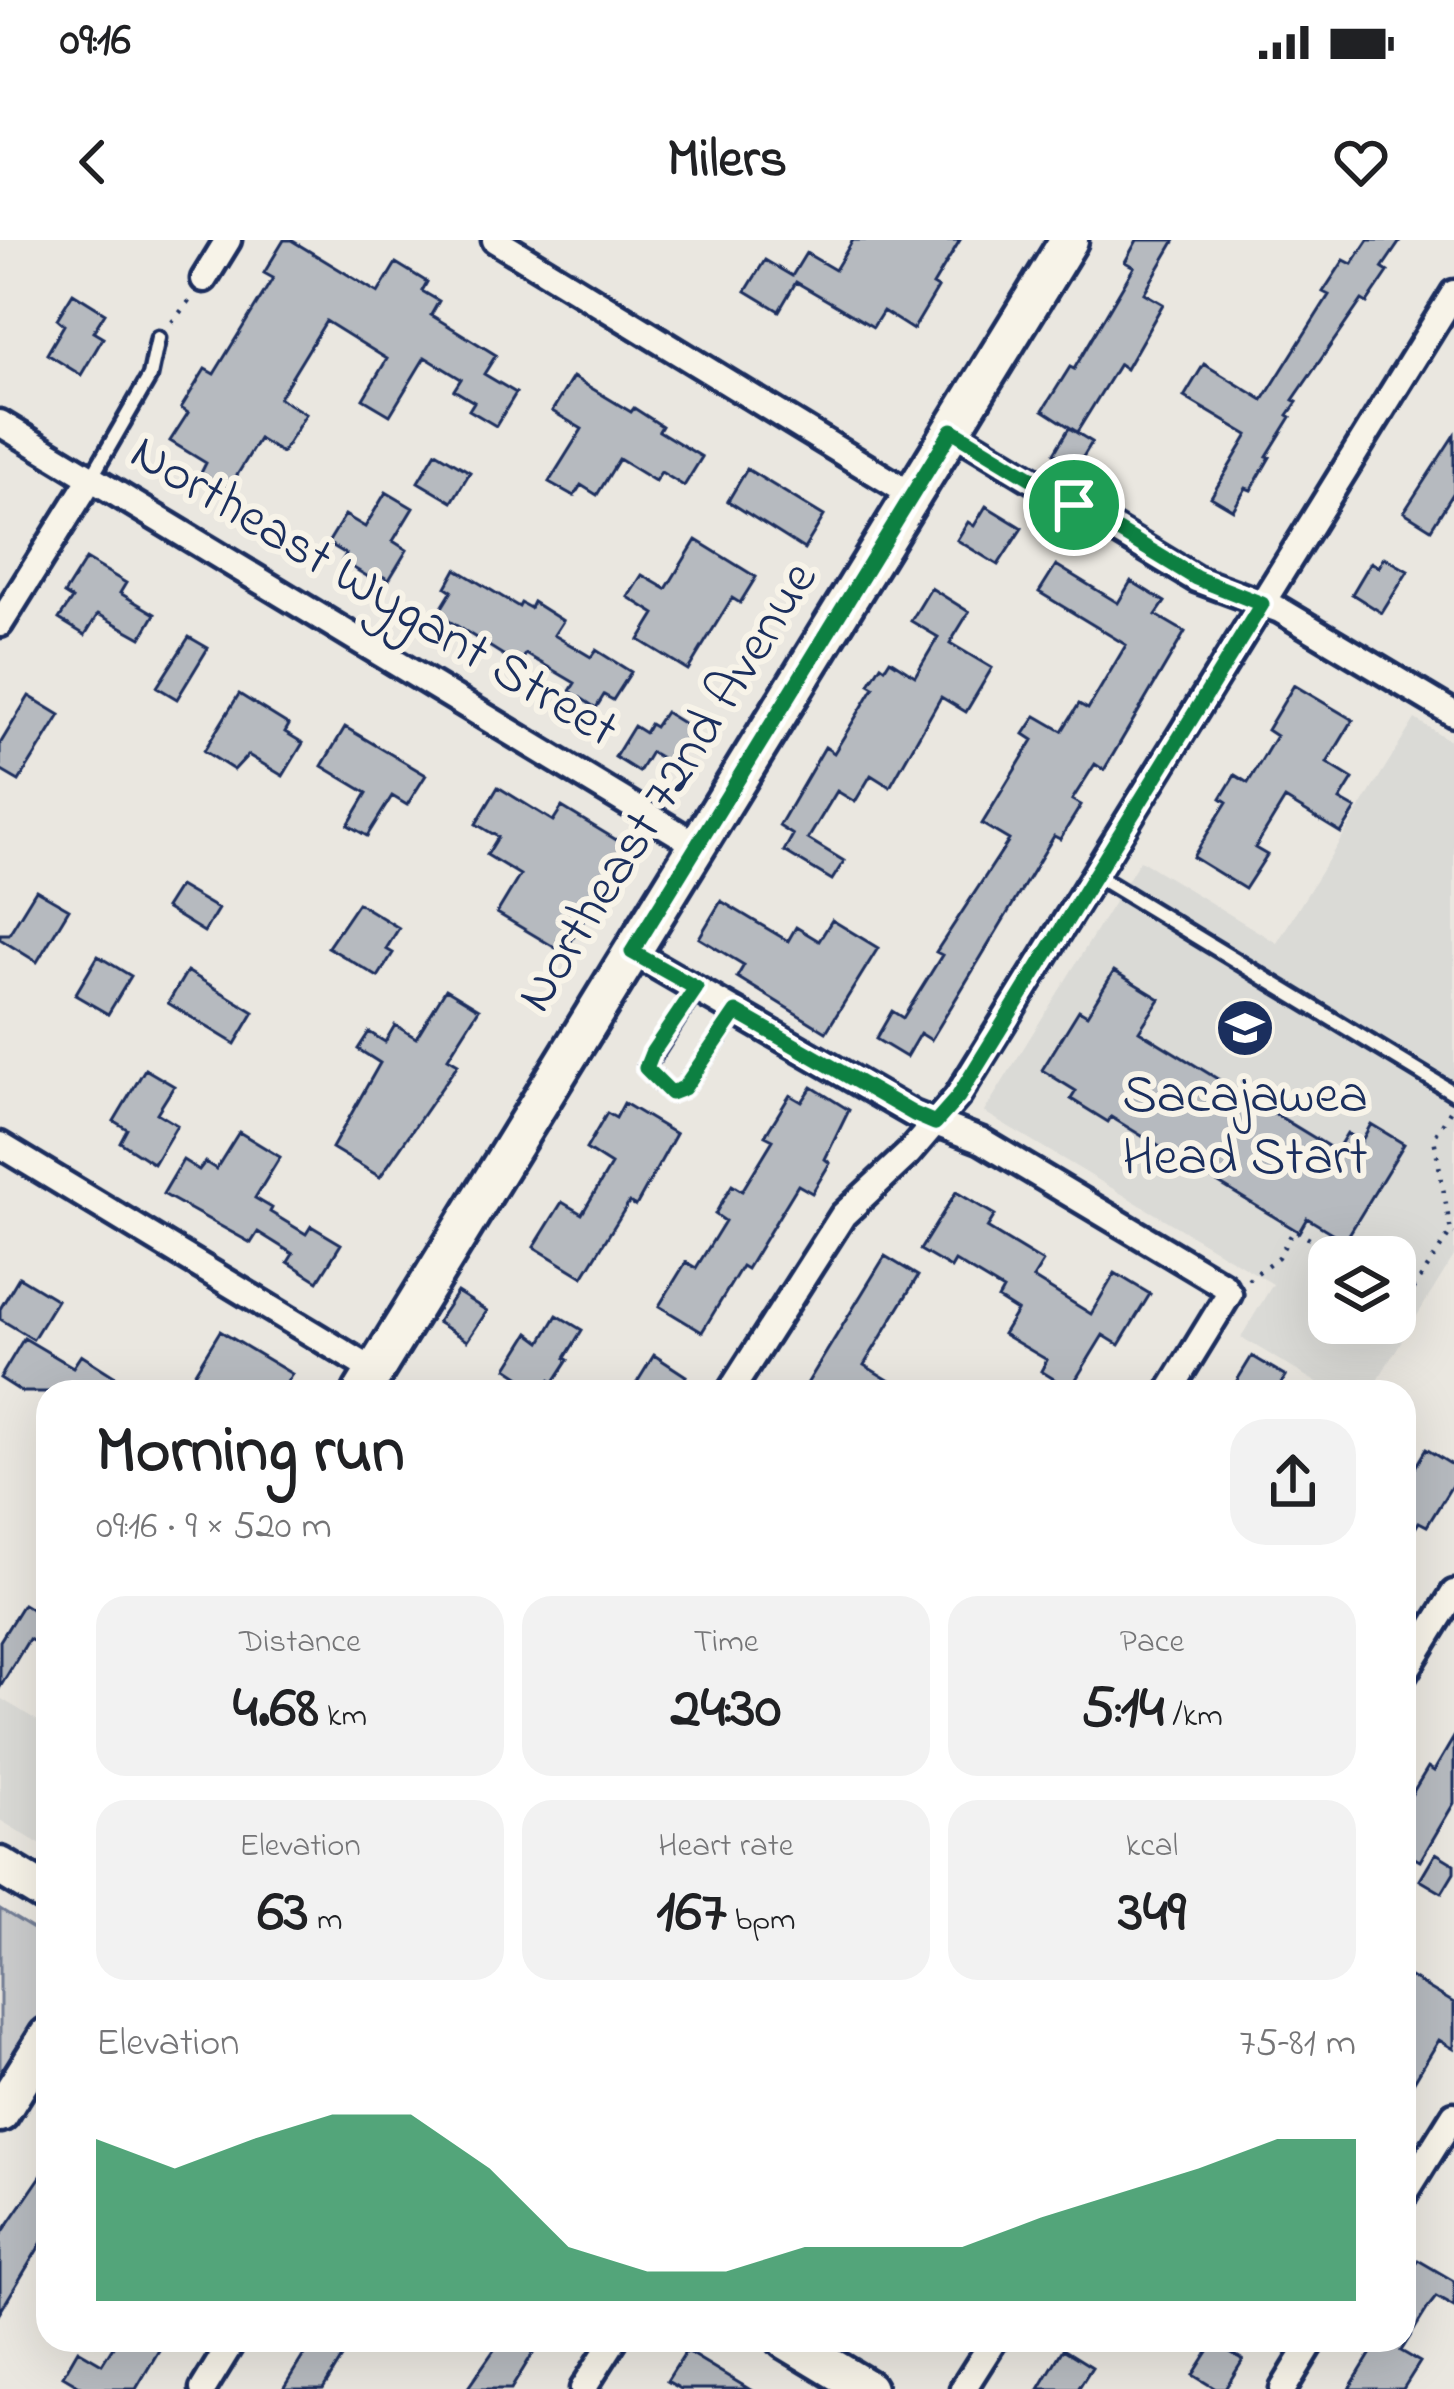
<!DOCTYPE html>
<html lang="en">
<head>
<meta charset="utf-8">
<style>
  :root { --surface:#fff; --page:#f2f2f2; --text:#202124; --muted:#757577; --accent:#0b8043 }
  body { margin:0; font-family:"Indie Flower",sans-serif; background:var(--page); color:var(--text); height:100vh; display:flex; flex-direction:column; font-size:45px; white-space:nowrap }
  * { box-sizing:border-box; margin:0 }
  p { font-size:39px; color:var(--muted) }
  .icon { flex:none; width:66px; height:66px; fill:none; stroke:currentColor; stroke-width:2; stroke-linecap:round; stroke-linejoin:round }
  .map { position:relative; flex:1; overflow:hidden }
  .side { position:absolute; left:36px; top:1140px; width:1380px; height:972px; display:flex; flex-direction:column; background:var(--surface); border-radius:36px; box-shadow:0 12px 48px #0002 }
  .side>* { flex:none }
  .tools { position:absolute; left:1308px; top:996px; display:grid; gap:24px }
  .tools a { display:grid; place-items:center; width:108px; height:108px; border-radius:24px; background:var(--surface); box-shadow:0 12px 48px #0002; font-size:60px }
  .pin { position:absolute; display:grid; place-items:center; width:102px; height:102px; color:#fff; margin:-51px; border:6px solid #fff; border-radius:50%; box-shadow:0 3px 12px #0007 }
  .round { display:grid; place-items:center; flex:none; width:126px; height:126px; border-radius:36px; background:var(--page) }
  .overview { display:flex; align-items:center; justify-content:space-between; height:204px; padding:0 60px }
  h1 { font-size:66px; font-weight:800; line-height:90px }
  .metrics { display:grid; grid-template-columns:repeat(3,1fr); gap:18px; height:204px; padding:12px 60px }
  .metrics div { display:grid; align-content:center; border-radius:30px; background:var(--page); text-align:center }
  .metrics b { font-size:60px; font-weight:800 }
  .metrics small { font-size:33px; font-weight:400 }
  .metrics p { font-size:33px }
  .chart { height:336px; padding:24px 60px }
  .chart p { display:flex; justify-content:space-between }
  .chart svg { width:100%; height:216px; margin-top:12px; fill:var(--accent); opacity:.7 }
  .status { display:flex; justify-content:space-between; align-items:center; height:84px; padding:0 60px; background:var(--surface); direction:ltr }
  .status svg { height:33px; fill:currentColor }
  header { display:flex; justify-content:space-between; align-items:center; height:156px; padding:0 60px; background:var(--surface); font-size:54px; font-weight:800 }
  .map>svg:first-child { display:block }
  .built { fill:#dadad6; fill-rule:evenodd }
  .green { fill:#cbcccd; stroke:#737e96; stroke-width:3 }
  .building { fill:#b6babf; stroke:#1b2f5e; stroke-width:3 }
  .lines { fill:none; stroke-linecap:round; stroke-linejoin:round }
  .lane-casing { stroke:#1b2f5e; stroke-width:21 }
  .street-casing { stroke:#1b2f5e; stroke-width:33 }
  .secondary-casing { stroke:#1b2f5e; stroke-width:45 }
  .path { stroke:#1b2f5e; stroke-width:4.5; stroke-dasharray:3 9; stroke-linecap:butt }
  .lane { stroke:#f7f3e8; stroke-width:12 }
  .street { stroke:#f7f3e8; stroke-width:24 }
  .secondary { stroke:#f7f3e8; stroke-width:36 }
  .route-casing { stroke:#fff; stroke-width:24 }
  .route { stroke:#0b8043; stroke-width:15 }
  .labels { text-anchor:middle; dominant-baseline:central; stroke-width:12; stroke-linejoin:round; paint-order:stroke }
  .street-label { font-size:54px; fill:#1b2f5e; stroke:#f7f3e8 }
  .poi-label { font-size:54px; fill:#1b2f5e; stroke:#f7f3e8 }
</style>
</head>
<body>
<div class="status"><b>09:16</b><svg viewBox="0 0 49 12"><path d="M0 12V9h3v3zM5 12V6h3v6zM10 12V3h3v9zM15 12V0h3v12zM26 1h20v11H26zM47 4h2v5h-2z"/></svg></div>
<header><svg class="icon" aria-label="back" viewBox="0 0 24 24"><path d="M15 5l-7 7 7 7"/></svg>Milers<svg class="icon" aria-label="heart" viewBox="0 0 24 24"><path d="M12 20l-8-8c-3-5 5-10 8-4 3-6 11-1 8 4z"/></svg></header>
<div class="map">
<svg width="1454" height="2149" viewBox="0 0 1454 2149">
  <rect width="100%" height="100%" fill="#eae7e0"/>
  <filter id="ink" filterUnits="userSpaceOnUse"><feTurbulence type="fractalNoise" baseFrequency=".00833" numOctaves="2"/><feDisplacementMap in="SourceGraphic" scale="24" xChannelSelector="R" yChannelSelector="G"/><feConvolveMatrix kernelMatrix="1 2 1 2 8 2 1 2 1" color-interpolation-filters="sRGB"/></filter>
  <g filter="url(#ink)">
    <path class="built" d="M1415 479 1454 503V1016L1370 1152H1332L1241 1097 1273 1044 984 872 1140 620 1277 703ZM1329 1017H1395V1083H1329Z
      M0 1458 48 1487V1609L0 1580Z"/>
    <path class="green" d="M0 1669 48 1698V1777L0 1855Z"/>
    <path class="building" d="M284 0H291L378 53 396 23 427 42 422 51 439 61 431 75 496 115 484 134 516 153 496 186 469 170 474 162 454 150 461 139 425 117 390 175 363 159 387 119 326 81 279 158 306 174 282 213 259 199 228 250 201 233 206 223 170 201 188 173 181 168 205 129 214 134 273 38 264 33Z
      M853 0H960L933 45 938 48 913 90 883 71 873 87 796 42 779 71 746 51 765 20 792 36 806 13 835 30Z
      M1137 0H1175L1144 53 1163 64 1126 129 1119 124 1077 192 1043 170 1070 127 1074 129 1134 27 1125 22Z
      M1368 0H1401L1382 28 1388 32 1367 63 1362 60 1293 160 1297 162 1288 175 1291 177 1267 216 1270 217 1251 250 1246 248 1233 270 1211 257 1248 195 1184 157 1204 124 1263 160 1329 55 1323 52 1344 20 1352 24Z
      M73 53 105 73 93 92 103 98 81 135 47 114 64 85 57 79Z
      M573 137 631 172 634 168 662 186 659 191 702 217 684 246 661 232 655 241 619 219 597 255 581 245 574 256 549 242 582 189 552 171Z
      M1069 188 1092 202 1077 227 1054 213Z
      M1454 195V252L1431 289 1404 272Z
      M436 212 470 232 452 262 418 242Z
      M747 229 824 276 804 309 728 261Z
      M386 252 413 268 393 301 407 310 389 340 374 331 370 338 342 321 346 314 328 303 345 275 365 287Z
      M986 266 1022 288 998 325 957 300 968 282 974 286Z
      M696 300 756 337 740 363 732 358 688 430 639 400 655 374 628 357 642 335 666 349Z
      M1384 317 1408 331 1382 373 1352 354 1371 322 1379 327Z
      M86 319 126 343 120 353 155 374 141 398 98 374 85 395 59 379 72 359 64 354Z
      M1056 325 1118 363 1131 341 1165 362 1156 375 1185 392 1104 530 1095 524 1072 560 1081 565 1060 599 1054 596 931 800 920 793 906 817 876 799 892 771 903 778 942 715 936 712 1009 600 982 584 1033 500 1024 494 1036 476 1062 491 1079 464 1088 469 1126 405 1039 352Z
      M456 329 519 367 521 363 530 368 533 362 563 381 554 395 591 417 596 410 631 432 613 460 604 455 596 468 570 451 575 443 526 414 519 425 438 374 452 351 446 347Z
      M931 348 969 372 950 403 992 428 966 472 941 457 890 547 871 535 855 562 837 551 808 599 844 621 832 640 784 611 793 595 779 586 825 507 834 513 874 447 869 444 881 425 885 428 890 420 915 436 938 397 911 381Z
      M189 397 208 408 177 459 157 447Z
      M1294 445 1353 480 1327 523 1353 539 1340 560 1356 569 1341 593 1285 559 1255 608 1267 615 1245 649 1193 617 1227 562 1221 558 1235 535 1248 543 1276 496 1267 490Z
      M239 454 289 485 285 492 303 503 283 536 248 515 234 530 204 511Z
      M29 456 60 475 19 541 0 530V504Z
      M665 472 691 488 670 523 651 512 639 532 615 517 634 486 645 493 650 484 655 487Z
      M345 487 426 535 407 565 392 556 367 596 348 585 367 553 322 526Z
      M498 547 553 581 562 567 628 607 564 713 497 673 520 635 487 615 498 597 476 584Z
      M179 646 218 669 204 692 165 668Z
      M36 650 69 669 37 722 0 699V694H9Z
      M721 661 788 701 796 687 819 701 832 680 878 708 826 792 737 737 744 725 699 698Z
      M358 663 399 688 386 709 393 713 378 737 328 707Z
      M98 716 131 736 108 774 75 755Z
      M187 731 254 772 235 804 168 763Z
      M1114 731 1160 759 1139 791 1336 911 1347 893 1361 902 1371 884 1404 904 1345 1001 1307 978 1299 992 1111 877 1108 882 1071 859 1076 851 1042 830 1079 770 1087 775Z
      M446 749 479 769 448 818 458 824 380 937 332 908 380 823 358 809 369 792 385 802 395 785 416 798Z
      M145 829 174 846 157 873 177 885 154 924 120 902 127 889 114 881Z
      M812 847 849 870 825 919 830 923 812 953 798 945 747 1029 742 1026 702 1092 659 1066 686 1022 696 1028 725 981 715 974 732 945 742 951 773 900 765 896 790 855 802 862Z
      M624 863 676 894 636 966 629 962 583 1037 534 1007 562 962 582 974 611 925 586 909 607 873 616 878Z
      M239 892 280 917 255 958 272 968 270 972 306 994 311 986 341 1004 318 1041 288 1022 293 1014 258 992 251 1003 163 954 183 920 199 930 205 922 216 929Z
      M956 952 995 975 987 988 1043 1022 1033 1038 1091 1074 1115 1033 1150 1054 1119 1105 1103 1095 1070 1149 1041 1131 1047 1120 1003 1094 1017 1071 998 1059 1003 1050 955 1021 951 1028 920 1010Z
      M885 1016 918 1036 864 1125 908 1152H802Z
      M19 1037 57 1060 33 1099 0 1079V1069Z
      M457 1052 487 1071 467 1101 437 1082Z
      M557 1075 582 1090 565 1118 568 1120 553 1143 550 1140 542 1151 507 1128 529 1093 541 1102Z
      M220 1091 292 1134 281 1152H183Z
      M24 1098 73 1127 81 1115 139 1152H22L0 1138Z
      M654 1115 686 1136 676 1152H631Z
      M1252 1116 1286 1136 1276 1152H1230Z
      M1426 1209 1454 1226V1242L1427 1286 1419 1282 1404 1306V1246Z
      M23 1364 48 1379V1392L40 1405 29 1399 0 1447V1401Z
      M1454 1497V1563L1420 1621 1404 1612V1567L1428 1527 1434 1531Z
      M1436 1613 1454 1624V1633L1442 1653 1420 1640Z
      M1404 1733 1454 1763V1809L1439 1800 1404 1858Z
      M48 1926V1992L0 2072V1996Z
      M1418 2020 1454 2041V2067L1436 2057 1429 2066 1401 2111 1420 2122 1403 2149H1349L1379 2100H1404V2043Z
      M117 2100H165L136 2149H85L63 2136 78 2110 102 2124Z
      M313 2100H353L323 2149H283Z
      M501 2100H541L511 2149H467Z
      M1214 2102 1243 2120 1225 2149H1216L1193 2135Z
      M1063 2109 1092 2127 1078 2149H1039Z
      M686 2111 749 2149H681L667 2141Z"/>
    <g class="lines">
      <g class="lane-casing">
        <path id="lane" d="M91 238 150 136 158 98
          M1095 635 1454 853
          M696 750 646 828 671 853 684 848 737 772"/>
      </g>
      <g class="street-casing">
        <path id="street" d="M495 0 912 255
          M204 39 228 0
          M0 183 697 605
          M952 191 1196 339 1280 370 1454 474
          M0 384 91 238
          M632 712 913 874 982 901 1223 1045 1229 1054 1169 1152
          M0 905 374 1131
          M730 1152 843 975 909 913 957 857 1454 53
          M1404 1434 1454 1353
          M1404 1955 1454 1875
          M203 2149 233 2100
          M583 2149 614 2100
          M963 2149 994 2100
          M1283 2149 1313 2100"/>
      </g>
      <g class="secondary-casing">
        <path id="secondary" d="M362 1152 1069 0
          M0 1626 48 1655
          M0 1873 48 1796
          M786 2100 867 2149"/>
      </g>
      <path class="path" d="M172 82 191 59
        M1450 871 1434 898 1451 992
        M1248 1040 1278 1017 1294 990 1341 1017
        M1395 1048 1409 1056 1451 992 1454 994"/>
      <use href="#lane" class="lane"/>
      <use href="#street" class="street"/>
      <use href="#secondary" class="secondary"/>
    </g>
  </g>
  <g class="lines" filter="url(#ink)">
    <g class="route-casing">
      <path id="route" d="M952 190 1196 338 1262 364 958 857 935 883 914 874 736 772 684 848 671 853 646 828 652 813 696 748 632 712Z"/>
    </g>
    <use href="#route" class="route"/>
  </g>
  <defs>
    <g id="school-disc" transform="scale(3)"><circle r="9.5" fill="#1b2f5e" stroke="#f7f3e8"/><path d="M0-5L7-2L0 1L-7-2ZM-4 1L0 2.5L4 1V4Q0 6-4 4Z" fill="#fff"/></g>
  </defs>
  <g fill-rule="evenodd">
    <use href="#school-disc" x="1245" y="788"/>
  </g>
  <g class="labels">
    <g class="street-label">
      <text transform="translate(373 353) rotate(31)">Northeast Wygant Street</text>
      <text transform="translate(669 548) rotate(-58)">Northeast 72nd Avenue</text>
    </g>
    <g class="poi-label">
      <text x="1245" y="858">Sacajawea<tspan x="1245" dy="62">Head Start</tspan></text>
    </g>
  </g>
</svg>
<div class="tools">
<a><svg class="icon" aria-label="layers" viewBox="0 0 24 24"><path d="M12 4l9 5-9 5-9-5zM3 14l9 5 9-5"/></svg></a>
</div>
<div class="pin" style="left:1074px;top:265px;background:#1e9e55"><svg class="icon" aria-label="arrive" viewBox="0 0 24 24"><path d="M6 21V4h12l-3 4 3 4H6"/></svg></div>
<section class="side">
<div class="overview"><div><h1>Morning run</h1><p>09:16 · 9 × 520 m</p></div><a class="round"><svg class="icon" aria-label="share" viewBox="0 0 24 24"><path d="M12 15V3M7 8l5-5 5 5M5 13v7h14v-7"/></svg></a></div>
<div class="metrics">
<div><p>Distance</p><b>4.68<small> km</small></b></div>
<div><p>Time</p><b>24:30</b></div>
<div><p>Pace</p><b>5:14<small> /km</small></b></div>
</div>
<div class="metrics">
<div><p>Elevation</p><b>63<small> m</small></b></div>
<div><p>Heart rate</p><b>167<small> bpm</small></b></div>
<div><p>kcal</p><b>349</b></div>
</div>
<div class="chart"><p><span>Elevation</span>75–81 m</p>
<svg viewBox="0 0 160 44" preserveAspectRatio="none"><path d="M0 44V11L10 17L20 11L30 6L40 6L50 17L60 33L70 38L80 38L90 33L100 33L110 33L120 27L130 22L140 17L150 11L160 11V44z"/></svg>
</div>
</section>
</div>
</body>
</html>
